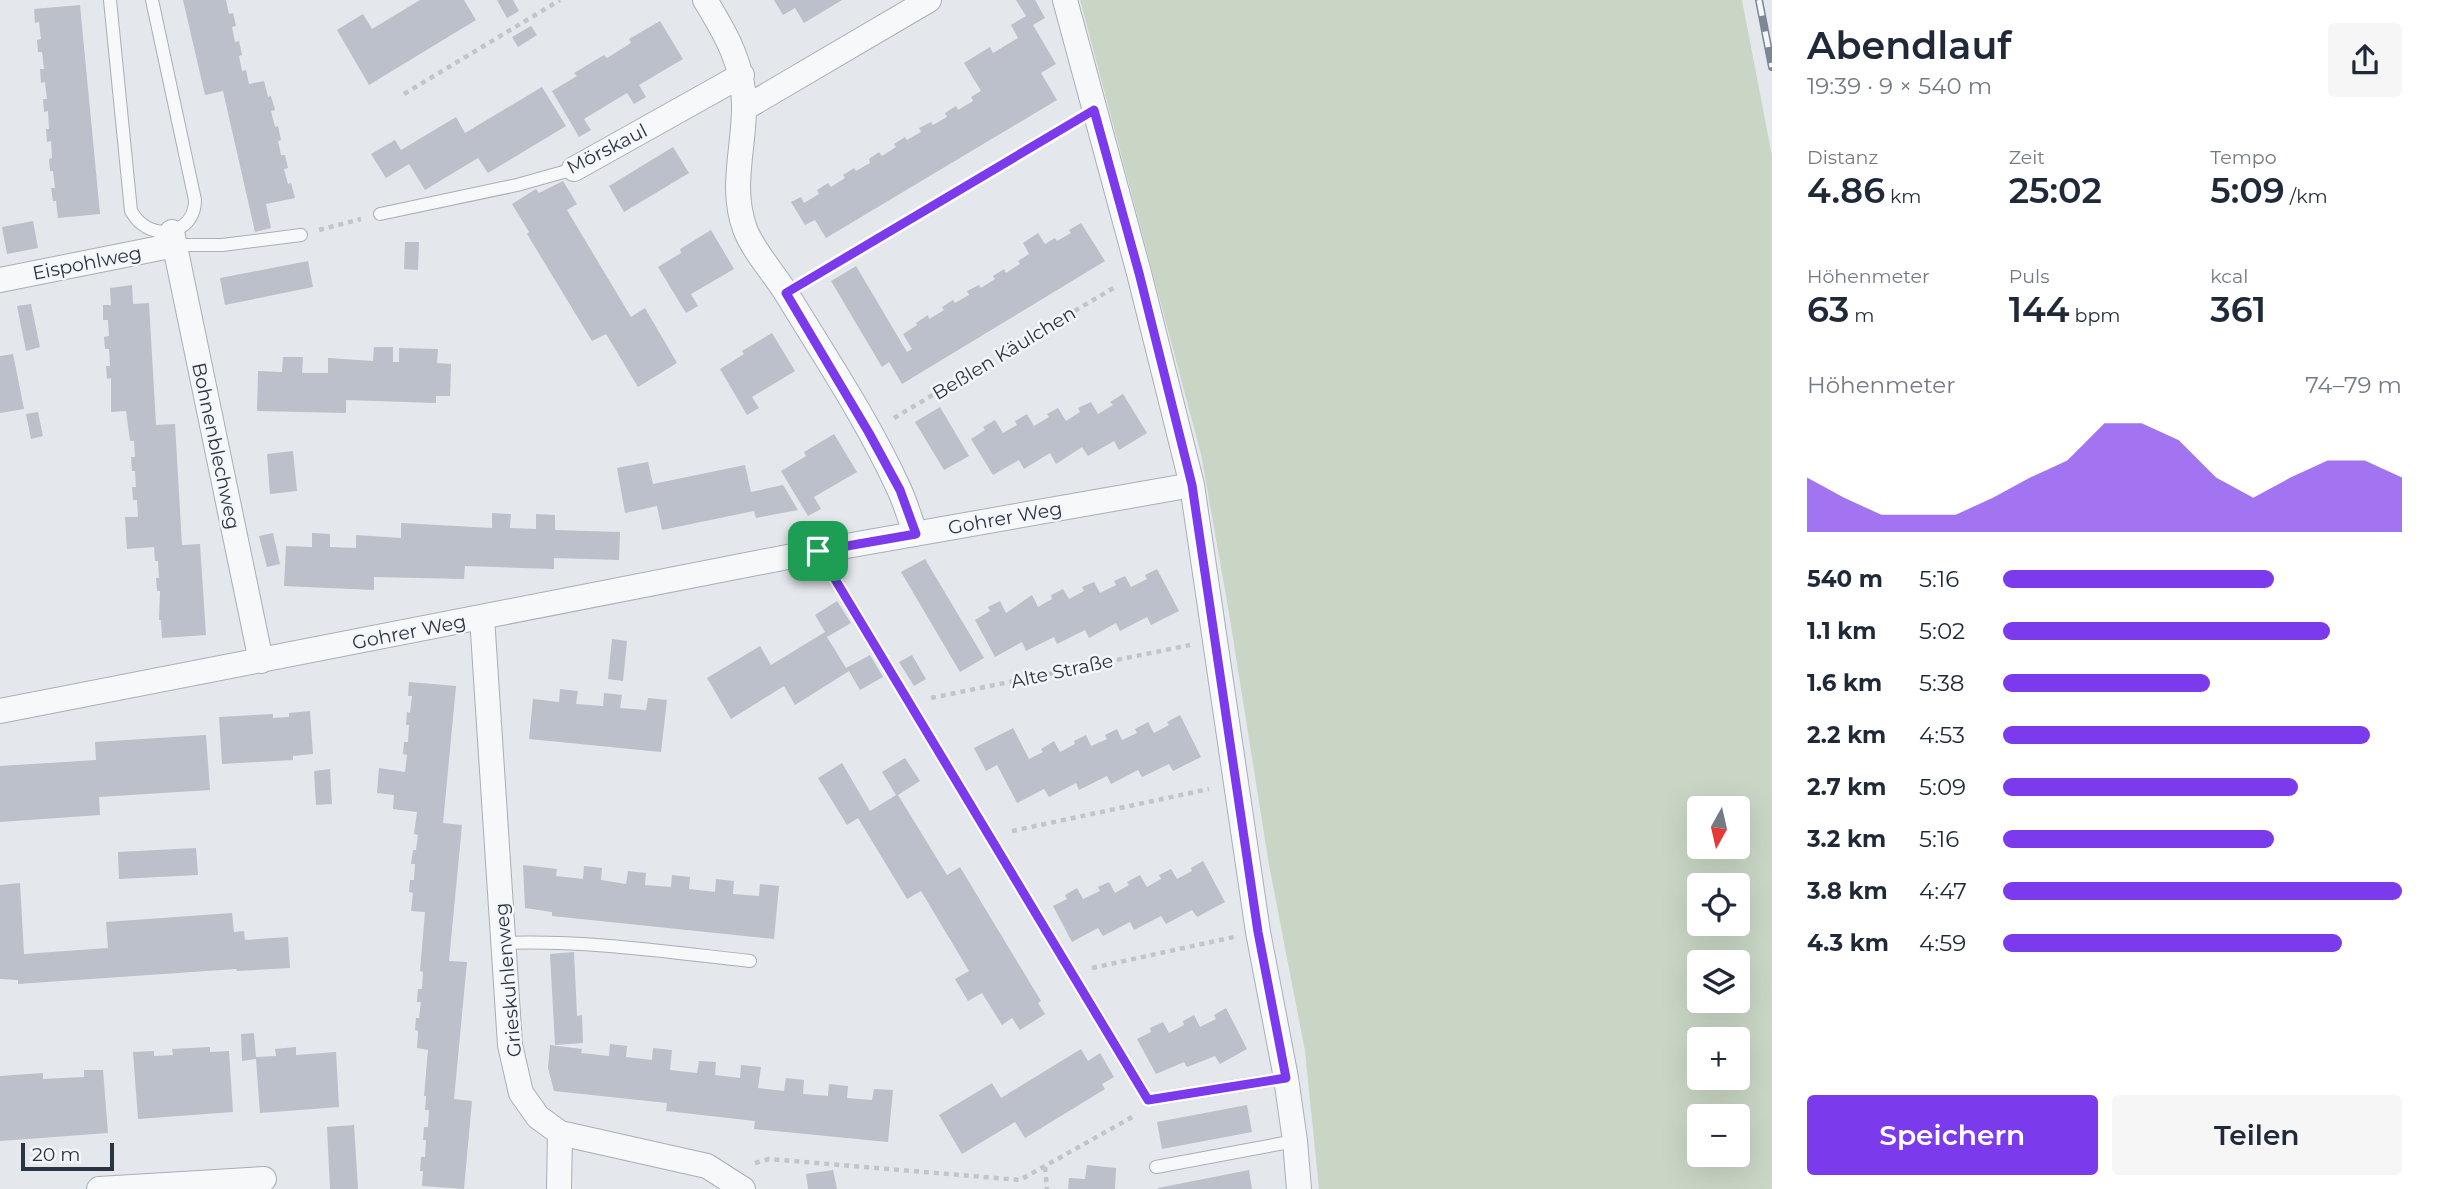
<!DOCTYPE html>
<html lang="de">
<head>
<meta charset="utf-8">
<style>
  :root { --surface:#fff; --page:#f6f6f7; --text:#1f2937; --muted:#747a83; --accent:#7c3aed }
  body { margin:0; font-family:Montserrat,sans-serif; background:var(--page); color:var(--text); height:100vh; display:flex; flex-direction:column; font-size:26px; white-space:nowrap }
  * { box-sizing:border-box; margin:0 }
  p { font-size:23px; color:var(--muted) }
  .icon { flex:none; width:38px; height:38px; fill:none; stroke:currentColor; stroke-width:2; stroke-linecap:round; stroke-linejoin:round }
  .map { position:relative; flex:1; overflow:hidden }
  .drawer { display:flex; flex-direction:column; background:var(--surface); width:665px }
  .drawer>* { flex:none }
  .needle { width:46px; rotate:188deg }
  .fabs { position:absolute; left:1687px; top:796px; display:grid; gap:14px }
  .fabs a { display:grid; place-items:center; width:63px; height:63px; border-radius:7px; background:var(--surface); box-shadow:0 7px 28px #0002; font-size:35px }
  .scale { position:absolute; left:21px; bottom:18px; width:93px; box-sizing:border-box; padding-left:7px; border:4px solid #2b3445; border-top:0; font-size:19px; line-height:24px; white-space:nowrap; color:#2b3445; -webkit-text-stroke:5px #f4f6f9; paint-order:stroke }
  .pin { position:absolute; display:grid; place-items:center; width:60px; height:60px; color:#fff; margin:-30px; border-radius:14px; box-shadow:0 4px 10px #0006 }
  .round { display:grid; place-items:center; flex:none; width:74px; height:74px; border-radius:7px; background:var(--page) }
  .head { display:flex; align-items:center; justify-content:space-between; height:119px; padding:0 35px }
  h1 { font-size:38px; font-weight:600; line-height:52px }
  .figures { display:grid; grid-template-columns:repeat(3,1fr); gap:10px; height:119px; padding:7px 35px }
  .figures div { display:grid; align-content:center }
  .figures b { font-size:35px; font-weight:600 }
  .figures small { font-size:19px; font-weight:400 }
  .figures p { font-size:19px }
  .chart { height:196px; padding:14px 35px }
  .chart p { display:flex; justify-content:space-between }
  .chart svg { width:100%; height:126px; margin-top:7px; fill:var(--accent); opacity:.7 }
  .action { display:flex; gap:14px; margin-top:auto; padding:14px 35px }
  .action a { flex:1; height:80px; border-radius:7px; background:var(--accent); color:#fff; font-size:28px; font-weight:600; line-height:80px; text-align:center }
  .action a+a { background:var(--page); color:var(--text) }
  ul { padding:0 35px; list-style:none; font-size:23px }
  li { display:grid; grid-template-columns:112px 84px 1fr; align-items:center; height:52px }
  li i { height:18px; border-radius:9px; background:var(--accent) }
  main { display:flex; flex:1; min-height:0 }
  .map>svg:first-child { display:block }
  .green { fill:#c9d6c5; fill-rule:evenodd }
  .building { fill:#bbc0ca }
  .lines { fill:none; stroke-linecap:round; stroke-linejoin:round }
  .lane-casing { stroke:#a9aeb7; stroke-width:14 }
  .street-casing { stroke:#a9aeb7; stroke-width:26 }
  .path { stroke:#c2c5cb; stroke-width:4.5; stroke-dasharray:5 5; stroke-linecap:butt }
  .lane { stroke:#f7f8fa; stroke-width:12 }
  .street { stroke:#f7f8fa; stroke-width:24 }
  .rail-casing { stroke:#7d8696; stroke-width:8 }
  .rail { stroke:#f4f6f9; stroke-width:5; stroke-dasharray:16; stroke-linecap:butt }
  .route-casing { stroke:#fff; stroke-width:14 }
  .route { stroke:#7c3aed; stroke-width:9 }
  .labels { text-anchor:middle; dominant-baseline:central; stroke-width:5; stroke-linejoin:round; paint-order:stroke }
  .street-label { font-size:19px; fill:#2b3445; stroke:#f4f6f9 }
</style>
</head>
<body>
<main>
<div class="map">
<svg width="1772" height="1189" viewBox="0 0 1772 1189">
  <rect width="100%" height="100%" fill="#e4e7ec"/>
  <path class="green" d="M1080 0H1742L1772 156V1189H1319L1305 1051 1269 865 1229 613 1201 454ZM1699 808H1738V847H1699ZM1699 886H1738V924H1699ZM1699 962H1738V1001H1699ZM1699 1040H1738V1078H1699ZM1699 1116H1738V1155H1699Z"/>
  <path class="building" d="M183 0H226L229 14 233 13 236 26 232 27 235 42 239 41 242 55 239 56 242 71 246 70 249 84 264 81 268 97 271 96 275 110 271 111 275 127 278 126 281 140 278 141 281 155H285L288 168 284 169 288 184 291 183 295 198 266 204 271 228 255 232 223 91 205 95Z
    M420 0H464L476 20 369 85 337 30 363 14 372 29Z
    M497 0H513L519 11 507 18Z
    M774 0H842L804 23 795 8 783 15Z
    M1016 0H1035L1045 18 1033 25 1056 64 1041 73 1057 100 826 238 815 220 805 225 791 202 801 197 804 203 819 194 817 190 828 183 831 187 845 178 843 175 854 168 856 171 870 163 869 159 879 152 882 156 896 147 894 144 905 137 907 140 921 132 919 128 931 122 933 125 947 117 945 113 956 106 958 110 973 101 971 97 981 91 964 63 990 47 993 53 1018 38 1011 25 1026 16Z
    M80 5 100 214 58 218 56 201H53L51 188H55L53 171H50L49 159 52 158 51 141 47 142 46 129H49L48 111 44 112 43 99H47L45 82 41 83 40 69H44L42 52H38L37 40 41 39 39 22 35 23 34 9Z
    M660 21 683 59 639 85 646 97 634 104 627 93 584 119 591 130 579 137 552 91 577 76 574 73 604 55 607 58 631 43 629 39Z
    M531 26 537 35 518 47 512 37Z
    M542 87 566 126 488 173 478 158 425 190 409 164 386 178 371 154 395 140 401 150 456 117 465 133Z
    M673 147 689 173 624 212 609 186Z
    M563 181 577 204 567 210 631 317 645 308 677 363 638 387 606 334 592 341 527 234 529 232 512 204 536 189 539 193Z
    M33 221 38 248 7 254 2 227Z
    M1081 223 1105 261 902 384 889 362 882 367 831 281 856 266 907 352 912 349 903 334 917 325 916 323 928 315 929 319 944 310 942 307 953 300 955 303 969 295 967 291 979 285 981 288 995 279 993 276 1004 269 1006 273 1020 264 1018 261 1029 254 1023 243 1038 233 1045 244 1055 238 1057 241 1071 233 1069 230Z
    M711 230 734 269 691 294 698 306 686 313 658 267 681 253 680 249Z
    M405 242H419L418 270 404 269Z
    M308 261 313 287 225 305 220 278Z
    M132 285 133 304 149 303 156 425 175 424 182 545 200 544 206 635 162 638 161 620H159L160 591H157L156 578H159L158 561H155L154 547 127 549 125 517H138L137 500H133L132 487H136L135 471H132L131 457H135L134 441H130L126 411 111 412V378L107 379 106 366H110L109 349H105L104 337 109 336 108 320H103V305H111L110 288Z
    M31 304 40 347 26 351 17 306Z
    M772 333 795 371 752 397 759 408 747 415 720 369 744 354 742 351Z
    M374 347H393V362H399V348L438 349 437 363 451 364 450 396H436V403L346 400V413L257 411 258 371 282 372 283 357H303L302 373H328V358L373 361Z
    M13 354 24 409 0 413V356Z
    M1123 394 1147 433 1119 450 1114 441 1088 456 1082 447 1056 464 1050 453 1024 469 1019 460 993 475 971 439 985 430 983 427 995 420 1003 433 1017 425 1015 421 1027 414 1034 426 1049 417 1047 414 1058 408 1066 421 1080 412 1078 408 1091 402 1098 414 1113 405 1110 402Z
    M940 407 969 456 944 470 915 422Z
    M38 412 43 436 31 439 26 414Z
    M834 434 857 472 814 497 821 509 808 516 781 471 806 456 804 452Z
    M293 451 297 491 270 494 267 454Z
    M648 462 653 484 745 465 751 492 783 485 798 510 756 518 754 511 662 530 657 506 625 513 617 468Z
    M492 513 511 514 510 528 536 529V514L555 515V530L620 532 619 560 554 558V569L465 566 464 579 374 577V590L284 586 286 546 312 547V533L330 534V547L356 548V535L401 538V523L492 528Z
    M273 533 280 564 267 567 259 536Z
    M925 559 984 658 960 672 901 572Z
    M1157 569 1179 611 1151 625 1147 617 1120 631 1116 623 1089 638 1085 630 1057 644 1054 637 1026 651 1022 642 995 657 975 620 990 611 988 607 1000 601 1006 613 1032 595 1038 607 1052 599 1051 595 1063 589 1069 599 1084 591 1082 587 1094 582 1100 593 1116 585 1114 581 1125 576 1131 587 1147 579 1145 575Z
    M837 601 851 623 827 637 846 668 870 655 883 677 860 690 849 671 795 705 784 686 731 719 707 678 760 646 771 665 825 632 815 615Z
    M612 639 627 641 623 681 608 679Z
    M912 655 926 679 914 686 899 662Z
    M409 682 456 686 443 823 462 825 449 961 467 962 454 1099 472 1101 464 1189 422 1186 423 1171H420L421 1157H425L426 1140H423L424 1127H428L429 1110H425L426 1096H424L428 1050 417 1048 418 1031 415 1030 416 1018H419L421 1002H417L418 989H422L423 972 420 971 425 912 411 911 413 893 409 892 410 880H414L415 864H411L413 850H416L418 835 414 834 417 812 393 809 394 795 377 793 379 768 405 772 407 755 403 754 404 742H408L409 725H406L407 712 410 713 412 696H408Z
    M560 689 578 691 576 704 603 706 604 693 622 695 620 708 646 710 648 698 667 700 661 752 529 739 533 699 559 702Z
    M310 711 313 754 293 756V760L222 764 219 717 273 714V718L289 717V713Z
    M1180 715 1201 757 1173 771 1169 764 1142 777 1138 770 1111 784 1107 776 1079 790 1076 783 1049 797 1044 789 1017 803 997 765 986 771 974 748 1013 728 1029 759 1043 752 1041 749 1054 741 1060 752 1075 744 1074 741 1086 735 1091 746 1107 739 1105 735 1117 729 1122 740 1137 733 1135 729 1148 722 1154 733 1169 725 1167 722Z
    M206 735 210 790 99 797 100 815 0 822V766L96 760 95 742Z
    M905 758 920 781 898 795 947 875 960 867 1041 1001 1038 1003 1045 1014 1020 1030 1012 1018 1002 1025 982 993 968 1001 955 979 969 971 921 891 907 899 858 818 847 825 818 778 842 763 870 811 896 795 882 772Z
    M330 769 332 804 316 805 314 771Z
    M196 848 198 875 119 879 118 852Z
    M1203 861 1225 902 1197 917 1192 910 1166 924 1161 916 1134 930 1130 922 1103 936 1098 928 1072 942 1053 906 1067 899 1065 895 1077 888 1083 899 1100 891 1098 887 1109 882 1115 893 1129 885 1127 882 1140 875 1147 887 1161 879 1159 875 1171 869 1177 879 1192 871 1191 868Z
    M523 865 557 869 556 876 583 879 584 866 602 868 601 880 626 884 628 871 646 873 645 885 671 887 672 875 690 877 689 889 715 892 716 879 734 881 733 894 759 896 760 884 779 886 774 939 552 916V912L525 908Z
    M20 883 24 954 108 948 106 922 232 913 234 932 244 931 245 940 288 937 290 968 237 971 236 969 18 984V980L0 979V885Z
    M574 952 577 1016 582 1015 583 1043 555 1045 550 954Z
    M1226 1008 1247 1049 1220 1064 1215 1056 1187 1067 1184 1062 1156 1074 1137 1039 1151 1032 1150 1028 1163 1022 1169 1033 1184 1025 1183 1021 1194 1015 1200 1027 1216 1019 1214 1015Z
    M254 1033 256 1057 276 1056 275 1049 296 1047V1055L336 1052 339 1107 260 1113 256 1059 242 1061 241 1034Z
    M610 1044 627 1046 626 1057 652 1060 653 1048 672 1050 670 1070 697 1073 699 1061 716 1062 715 1075 740 1078 741 1065 761 1067 758 1088 784 1091 786 1078 804 1080 803 1094 828 1096 829 1084 848 1086 847 1098 872 1100 874 1089 893 1090 888 1142 754 1129 755 1121 666 1111 667 1103 554 1091 548 1068 550 1045 582 1049 581 1053 609 1056Z
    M210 1047V1052L229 1051 233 1112 138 1119 133 1052 154 1051V1056L173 1055 172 1049Z
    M1081 1049 1088 1061 1100 1053 1114 1077 1102 1084 1105 1089 1025 1138 1015 1122 962 1154 939 1115 992 1083 1001 1098Z
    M84 1070H103L108 1133 0 1141V1076L43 1073V1079L84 1077Z
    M1247 1105 1252 1132 1162 1149 1157 1122Z
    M354 1125 358 1189H330L327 1127Z
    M1087 1165 1116 1168 1115 1189H1068L1069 1178 1085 1179Z
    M833 1170 837 1189H808L806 1174Z
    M1249 1170 1252 1189H1158V1188Z"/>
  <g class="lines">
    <g class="lane-casing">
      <path id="lane" d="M110 0 131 211C134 215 137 221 142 224 164 241 195 229 195 200L152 0
        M380 214 517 185 574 169
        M175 245H222L301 235
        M818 551 1148 1100 1286 1078
        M504 943C586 940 668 952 750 961
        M1156 1167 1295 1141"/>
    </g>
    <g class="street-casing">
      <path id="street" d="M705 0C726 34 745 67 744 108 744 149 730 188 745 229 752 249 776 276 788 296 826 358 869 423 899 489 906 504 910 520 916 534
        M1065 0 1139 273 1192 485 1258 932 1286 1078 1295 1141 1299 1189
        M745 108 929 0
        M574 169 742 75
        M172 232 261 661
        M0 280 175 245
        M482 617 510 1045 521 1093 538 1117 560 1133 707 1166 743 1189
        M0 711 818 551 1192 485
        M99 1189 264 1179
        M559 1189 560 1133"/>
    </g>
    <path class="path" d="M404 94 560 0
      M319 230 361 219
      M808 280 1071 123
      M894 418 1115 287
      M931 698 1190 645
      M1012 831 1209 789
      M1092 968 1234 937
      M755 1163 769 1159 1020 1180 1134 1116
      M1045 1167 1047 1189"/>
    <use href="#lane" class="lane"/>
    <use href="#street" class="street"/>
    <g class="rail-casing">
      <path id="rail" d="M1759 0 1772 67"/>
    </g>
    <use href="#rail" class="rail"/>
  </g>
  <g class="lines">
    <g class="route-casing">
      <path id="route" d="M1094 110 1139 273 1192 485 1258 932 1286 1078 1148 1100 818 551 916 534 900 490 869 433 786 293Z"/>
    </g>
    <use href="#route" class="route"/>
  </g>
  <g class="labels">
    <g class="street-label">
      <text transform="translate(607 149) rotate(-27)">Mörskaul</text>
      <text transform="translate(87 263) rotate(-11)">Eispohlweg</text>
      <text transform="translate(1004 353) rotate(-31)">Beßlen Käulchen</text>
      <text transform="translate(216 446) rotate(78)">Bohnenblechweg</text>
      <text transform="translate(1005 518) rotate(-10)">Gohrer Weg</text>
      <text transform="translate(409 632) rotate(-11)">Gohrer Weg</text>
      <text transform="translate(1062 671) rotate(-12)">Alte Straße</text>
      <text transform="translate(508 980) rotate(-95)">Grieskuhlenweg</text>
    </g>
  </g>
</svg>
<div class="fabs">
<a><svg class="needle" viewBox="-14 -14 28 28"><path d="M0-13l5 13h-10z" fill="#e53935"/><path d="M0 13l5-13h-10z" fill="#747a83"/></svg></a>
<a><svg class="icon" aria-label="locate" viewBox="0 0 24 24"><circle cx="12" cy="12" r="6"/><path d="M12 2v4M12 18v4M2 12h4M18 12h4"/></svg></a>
<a><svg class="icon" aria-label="layers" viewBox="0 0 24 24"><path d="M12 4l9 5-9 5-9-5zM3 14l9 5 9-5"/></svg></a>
<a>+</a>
<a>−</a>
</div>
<div class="scale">20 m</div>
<div class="pin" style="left:818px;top:551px;background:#1e9e55"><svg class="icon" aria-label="arrive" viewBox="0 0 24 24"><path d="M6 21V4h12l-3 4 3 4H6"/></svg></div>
</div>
<section class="drawer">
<div class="head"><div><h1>Abendlauf</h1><p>19:39 · 9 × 540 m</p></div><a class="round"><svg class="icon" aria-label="share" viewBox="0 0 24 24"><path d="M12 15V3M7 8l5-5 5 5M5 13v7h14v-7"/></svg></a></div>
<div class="figures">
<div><p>Distanz</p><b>4.86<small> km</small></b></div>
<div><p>Zeit</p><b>25:02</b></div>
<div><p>Tempo</p><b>5:09<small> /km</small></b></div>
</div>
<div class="figures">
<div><p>Höhenmeter</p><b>63<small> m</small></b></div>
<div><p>Puls</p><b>144<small> bpm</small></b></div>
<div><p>kcal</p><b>361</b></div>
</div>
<div class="chart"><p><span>Höhenmeter</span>74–79 m</p>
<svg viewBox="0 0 160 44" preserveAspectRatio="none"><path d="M0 44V25L10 32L20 38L30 38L40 38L50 32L60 25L70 19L80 6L90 6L100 12L110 25L120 32L130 25L140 19L150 19L160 25V44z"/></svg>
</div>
<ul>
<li><b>540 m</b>5:16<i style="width:68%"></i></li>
<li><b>1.1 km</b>5:02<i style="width:82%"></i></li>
<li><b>1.6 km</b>5:38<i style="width:52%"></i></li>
<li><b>2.2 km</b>4:53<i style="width:92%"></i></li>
<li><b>2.7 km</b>5:09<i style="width:74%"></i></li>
<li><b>3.2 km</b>5:16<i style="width:68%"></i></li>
<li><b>3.8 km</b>4:47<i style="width:100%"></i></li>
<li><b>4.3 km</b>4:59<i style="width:85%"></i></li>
</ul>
<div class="action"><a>Speichern</a><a>Teilen</a></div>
</section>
</main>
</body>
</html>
